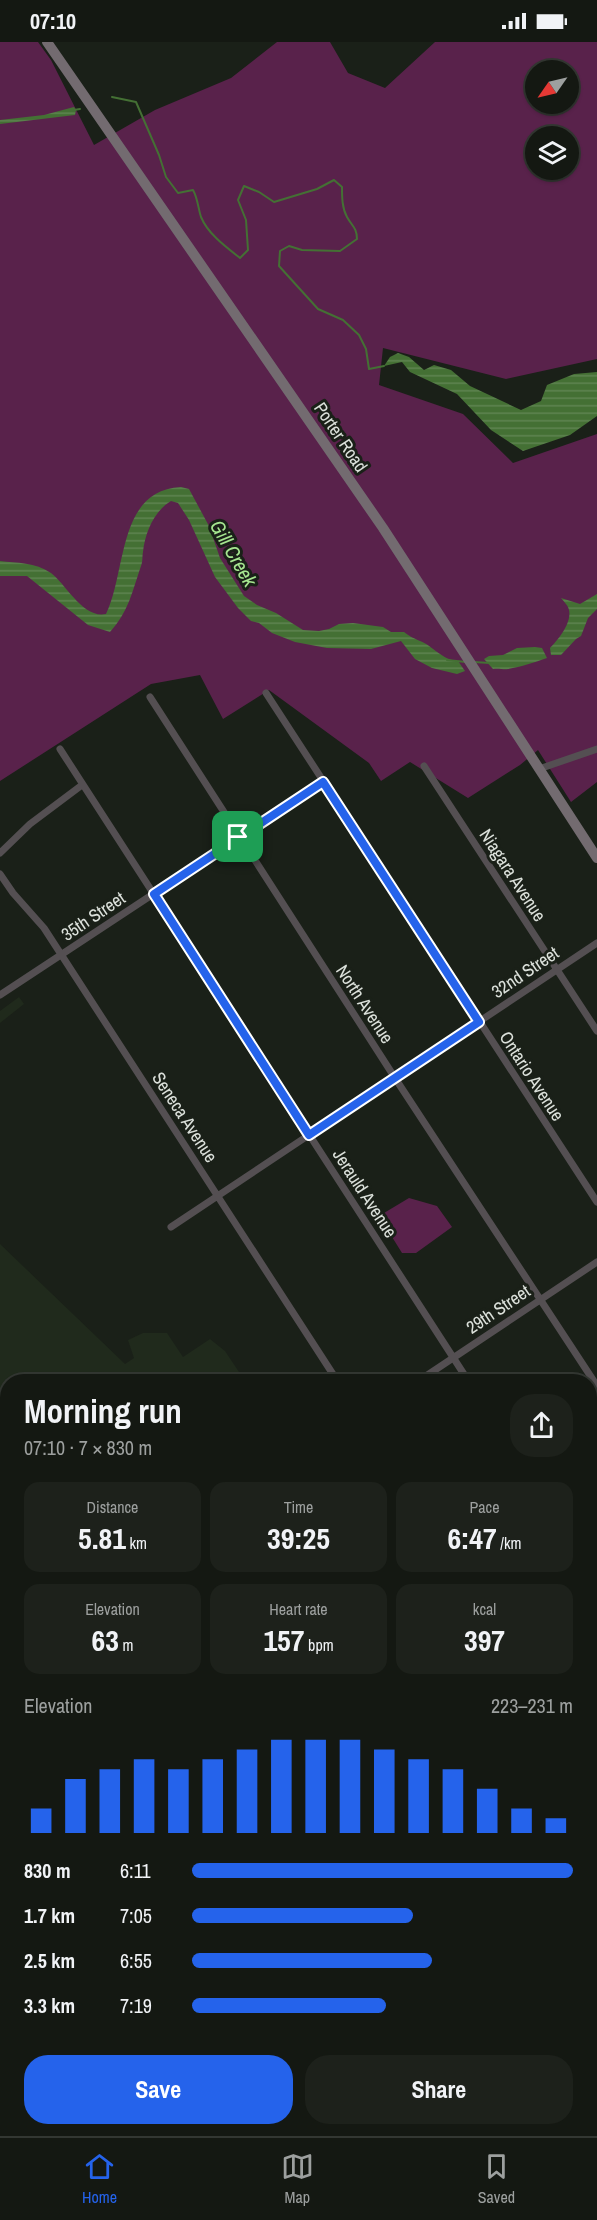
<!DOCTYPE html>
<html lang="en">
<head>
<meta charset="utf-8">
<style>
  :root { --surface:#141812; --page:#1d211b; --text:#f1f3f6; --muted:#9da09f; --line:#333732; --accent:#2563eb }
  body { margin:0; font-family:"Archivo Narrow",sans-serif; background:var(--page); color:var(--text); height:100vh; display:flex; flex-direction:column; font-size:22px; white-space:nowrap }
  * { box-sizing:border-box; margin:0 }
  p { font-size:20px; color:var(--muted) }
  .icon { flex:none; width:33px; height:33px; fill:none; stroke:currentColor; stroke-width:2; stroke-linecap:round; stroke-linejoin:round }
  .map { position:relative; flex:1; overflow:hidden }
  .details { position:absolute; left:0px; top:1332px; width:597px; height:762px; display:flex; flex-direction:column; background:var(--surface); border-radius:24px 24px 0 0; box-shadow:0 2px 4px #0004,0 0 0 2px var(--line) }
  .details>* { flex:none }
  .needle { width:39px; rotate:236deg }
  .controls { position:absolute; left:525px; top:18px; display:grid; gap:12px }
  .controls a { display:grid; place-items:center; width:54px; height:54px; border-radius:50%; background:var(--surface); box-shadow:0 2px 4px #0004,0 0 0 2px var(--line); font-size:30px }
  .pin { position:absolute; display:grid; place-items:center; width:51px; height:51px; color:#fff; margin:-26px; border-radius:12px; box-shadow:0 3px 9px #0006 }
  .round { display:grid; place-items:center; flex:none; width:63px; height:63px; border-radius:24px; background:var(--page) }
  .headline { display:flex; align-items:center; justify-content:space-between; height:102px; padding:0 24px }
  h1 { font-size:33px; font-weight:700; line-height:45px }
  .metrics { display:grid; grid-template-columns:repeat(3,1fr); gap:9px; height:102px; padding:6px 24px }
  .metrics div { display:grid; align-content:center; border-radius:15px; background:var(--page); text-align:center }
  .metrics b { font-size:30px; font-weight:700 }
  .metrics small { font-size:16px; font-weight:400 }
  .metrics p { font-size:16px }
  .chart { height:168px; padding:12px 24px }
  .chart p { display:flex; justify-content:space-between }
  .chart svg { width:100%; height:108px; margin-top:6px; stroke:var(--accent); stroke-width:6 }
  .action { display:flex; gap:12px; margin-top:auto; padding:12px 24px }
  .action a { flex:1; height:69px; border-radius:24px; background:var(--accent); color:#fff; font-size:24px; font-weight:700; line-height:69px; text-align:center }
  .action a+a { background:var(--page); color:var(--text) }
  ul { padding:0 24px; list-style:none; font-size:20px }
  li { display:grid; grid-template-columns:96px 72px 1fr; align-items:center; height:45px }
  li i { height:15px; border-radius:8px; background:var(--accent) }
  .status { display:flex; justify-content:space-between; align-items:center; height:42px; padding:0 30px; background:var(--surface); direction:ltr }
  .status svg { height:16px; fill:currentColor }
  .tab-bar { display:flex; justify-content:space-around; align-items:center; height:84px; border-top:2px solid var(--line); background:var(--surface); font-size:16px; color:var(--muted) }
  .tab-bar a { display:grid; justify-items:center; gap:3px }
  .tab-bar .on { color:var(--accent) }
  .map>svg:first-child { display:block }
  .built { fill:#202a1c }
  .industrial { fill:url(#industrial-grid) }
  .green { fill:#59224b; fill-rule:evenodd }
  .water { fill:url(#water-rules) }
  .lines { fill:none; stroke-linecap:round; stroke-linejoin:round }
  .stream { stroke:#447034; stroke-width:2 }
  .minor { stroke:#544f52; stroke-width:7 }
  .tertiary { stroke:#544f52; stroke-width:9 }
  .secondary { stroke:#736b70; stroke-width:10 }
  .rail { stroke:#aeb4ad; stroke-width:2; stroke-dasharray:9 4.5; stroke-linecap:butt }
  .route-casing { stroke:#fff; stroke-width:12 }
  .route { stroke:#2563eb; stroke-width:8 }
  .labels { text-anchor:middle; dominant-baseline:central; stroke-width:6; stroke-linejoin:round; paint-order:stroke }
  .street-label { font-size:18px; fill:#dce1db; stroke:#1a2018 }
  .water-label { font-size:20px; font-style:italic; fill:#a6e690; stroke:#1a2018 }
</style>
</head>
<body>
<div class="status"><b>07:10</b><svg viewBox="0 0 49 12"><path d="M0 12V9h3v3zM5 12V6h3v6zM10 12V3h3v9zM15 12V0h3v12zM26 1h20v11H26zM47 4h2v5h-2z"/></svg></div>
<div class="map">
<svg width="597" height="2094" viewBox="0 0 597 2094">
  <defs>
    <pattern id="industrial-grid" width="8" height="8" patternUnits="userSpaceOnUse" patternTransform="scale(1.5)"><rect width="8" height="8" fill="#202a1c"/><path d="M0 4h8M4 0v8" fill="none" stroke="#40493c"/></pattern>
    <pattern id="water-rules" width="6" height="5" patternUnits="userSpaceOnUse" patternTransform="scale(1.5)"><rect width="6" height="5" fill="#447034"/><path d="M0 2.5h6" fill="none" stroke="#5e8451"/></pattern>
  </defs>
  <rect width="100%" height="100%" fill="#1a2018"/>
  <path class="built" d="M19 955 24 962 0 981V969Z
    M0 1202 125 1322 134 1316 128 1298 143 1291H167L183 1315 210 1297 225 1309 245 1339 8 1340 7 1639 0 1633Z
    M597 1553V1681L590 1690V1557Z
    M597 1739V2094H570L562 2087 590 2086V1749Z"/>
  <path class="industrial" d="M0 1633 8 1639 7 1848 0 1841Z"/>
  <path class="green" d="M0 0H38L51 18 94 103 155 68 231 36 277 0H330L348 31 385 46 435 0H597V317L506 337 383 306 379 343 463 372 513 421 597 392V740L571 760 538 708 520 723 468 756 410 720 381 739 369 721 269 648 223 677 200 633 151 642 0 739ZM536 28H568V62H536ZM536 94H568V128H536Z
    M409 1156 437 1164 452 1185 416 1211H402L379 1174Z"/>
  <path class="water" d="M74 65 76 68 75 73 0 82V78L44 73Z
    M398 311 409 315 424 328 434 323 451 328 470 344 521 368 541 359 547 343 574 332 597 330V374L570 393 523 409 491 388 457 352 410 330 402 320 384 324 390 315Z
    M181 445 189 447 209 484 220 516 244 554 257 563 276 571 303 588 319 589 329 587 339 582 353 581 383 585 391 590H404C411 595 411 595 420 599 433 604 442 618 458 619L465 629 457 632 432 626 415 617 401 599 371 607 327 606 295 600 272 591 259 581 251 579 238 566 215 535 189 478 178 461 171 459C154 469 145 491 143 510 142 515 143 519 141 524 132 550 129 569 110 590L88 583 27 534H0V519C17 521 35 520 51 531 66 542 83 577 106 572 127 529 117 448 181 445Z
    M597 552V567L588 576 581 594 576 597 561 613H551L550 606C558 598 572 581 569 568 568 563 564 560 561 556L580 562Z
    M535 605 542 606 547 616C535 620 521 625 508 627 504 628 499 626 493 627L484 617 489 614 503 613 517 606Z"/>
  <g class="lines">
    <path class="stream" d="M112 55 136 60 159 113 166 135 178 151 193 148C198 157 198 166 201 175 208 192 226 205 240 216L248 208 246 178 238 158 244 144 259 150 274 160 317 147 334 138 342 145C342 155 342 166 347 175 352 184 357 186 357 197L340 209 302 208 289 204 280 209 279 224 318 267 343 278 359 293 366 307 369 327 384 324
      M74 68 80 67
      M447 618 466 620
      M474 620 490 621"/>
    <path class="minor" d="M266 651 597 1160
      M150 655 395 1036 597 1344
      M60 707 469 1340
      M424 724 597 989
      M539 727 597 707
      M0 811 30 782 82 743
      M0 832 13 851 44 886 338 1340
      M0 953 323 740
      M171 1185 597 901
      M417 1340 597 1220
      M590 1527 597 1539
      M590 1728 597 1740
      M0 1880 8 1875
      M590 1936 597 1948
      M590 1959 597 1954
      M0 1982 8 1994
      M69 2086 74 2094
      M445 2086 448 2094
      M24 2094 35 2086"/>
    <path class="tertiary" d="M0 1851 8 1858
      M245 2086 253 2094"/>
    <path class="secondary" d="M47 0 383 486 597 816
      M590 1725 597 1715
      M298 2094 304 2086"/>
    <path class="rail" d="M0 1564 8 1571
      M0 1580 8 1587
      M0 1619 8 1624
      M590 2036 597 2044
      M590 2072 597 2079
      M573 2086 581 2094"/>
  </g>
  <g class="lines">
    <g class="route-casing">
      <path id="route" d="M323 740 479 980 309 1093 154 852Z"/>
    </g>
    <use href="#route" class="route"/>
  </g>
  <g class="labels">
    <g class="street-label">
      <text transform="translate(341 395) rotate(56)">Porter Road</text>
      <text transform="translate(513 833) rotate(57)">Niagara Avenue</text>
      <text transform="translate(93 874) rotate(-34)">35th Street</text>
      <text transform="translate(525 930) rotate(-34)">32nd Street</text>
      <text transform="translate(365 962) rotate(57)">North Avenue</text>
      <text transform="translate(532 1034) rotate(57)">Ontario Avenue</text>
      <text transform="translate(185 1075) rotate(57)">Seneca Avenue</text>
      <text transform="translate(365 1151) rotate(57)">Jerauld Avenue</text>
      <text transform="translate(498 1267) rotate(-34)">29th Street</text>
    </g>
    <g class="water-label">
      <text transform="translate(234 511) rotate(60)">Gill Creek</text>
    </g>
  </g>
</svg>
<div class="controls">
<a><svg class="needle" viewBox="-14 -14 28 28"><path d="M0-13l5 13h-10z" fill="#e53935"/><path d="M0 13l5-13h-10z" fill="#9da09f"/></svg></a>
<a><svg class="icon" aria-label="layers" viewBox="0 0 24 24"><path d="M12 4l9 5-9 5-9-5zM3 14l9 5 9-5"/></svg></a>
</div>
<div class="pin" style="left:238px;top:795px;background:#1e9e55"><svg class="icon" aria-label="arrive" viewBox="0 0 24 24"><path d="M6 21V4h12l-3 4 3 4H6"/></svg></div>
<section class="details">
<div class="headline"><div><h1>Morning run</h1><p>07:10 · 7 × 830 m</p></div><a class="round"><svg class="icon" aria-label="share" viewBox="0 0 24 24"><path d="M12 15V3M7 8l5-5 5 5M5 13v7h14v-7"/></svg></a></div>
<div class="metrics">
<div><p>Distance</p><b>5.81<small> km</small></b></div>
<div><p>Time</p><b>39:25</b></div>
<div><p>Pace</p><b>6:47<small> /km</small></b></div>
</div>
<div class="metrics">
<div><p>Elevation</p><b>63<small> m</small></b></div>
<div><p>Heart rate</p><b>157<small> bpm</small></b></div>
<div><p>kcal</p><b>397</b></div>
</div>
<div class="chart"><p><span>Elevation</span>223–231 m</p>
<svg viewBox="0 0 160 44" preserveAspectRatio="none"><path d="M5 44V34M15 44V22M25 44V18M35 44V14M45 44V18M55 44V14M65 44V10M75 44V6M85 44V6M95 44V6M105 44V10M115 44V14M125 44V18M135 44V26M145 44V34M155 44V38"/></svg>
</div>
<ul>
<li><b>830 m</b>6:11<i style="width:100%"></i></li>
<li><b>1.7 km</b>7:05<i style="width:58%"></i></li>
<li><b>2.5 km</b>6:55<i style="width:63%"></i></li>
<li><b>3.3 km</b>7:19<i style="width:51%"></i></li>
</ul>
<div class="action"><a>Save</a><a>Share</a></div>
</section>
</div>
<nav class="tab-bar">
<a class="on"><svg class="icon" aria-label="home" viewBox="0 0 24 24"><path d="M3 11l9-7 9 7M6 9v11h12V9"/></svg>Home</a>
<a><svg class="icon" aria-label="map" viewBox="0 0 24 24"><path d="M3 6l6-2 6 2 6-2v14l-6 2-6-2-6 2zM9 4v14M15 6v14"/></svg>Map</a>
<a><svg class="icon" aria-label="saved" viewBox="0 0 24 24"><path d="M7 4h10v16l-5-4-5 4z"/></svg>Saved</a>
</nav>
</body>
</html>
